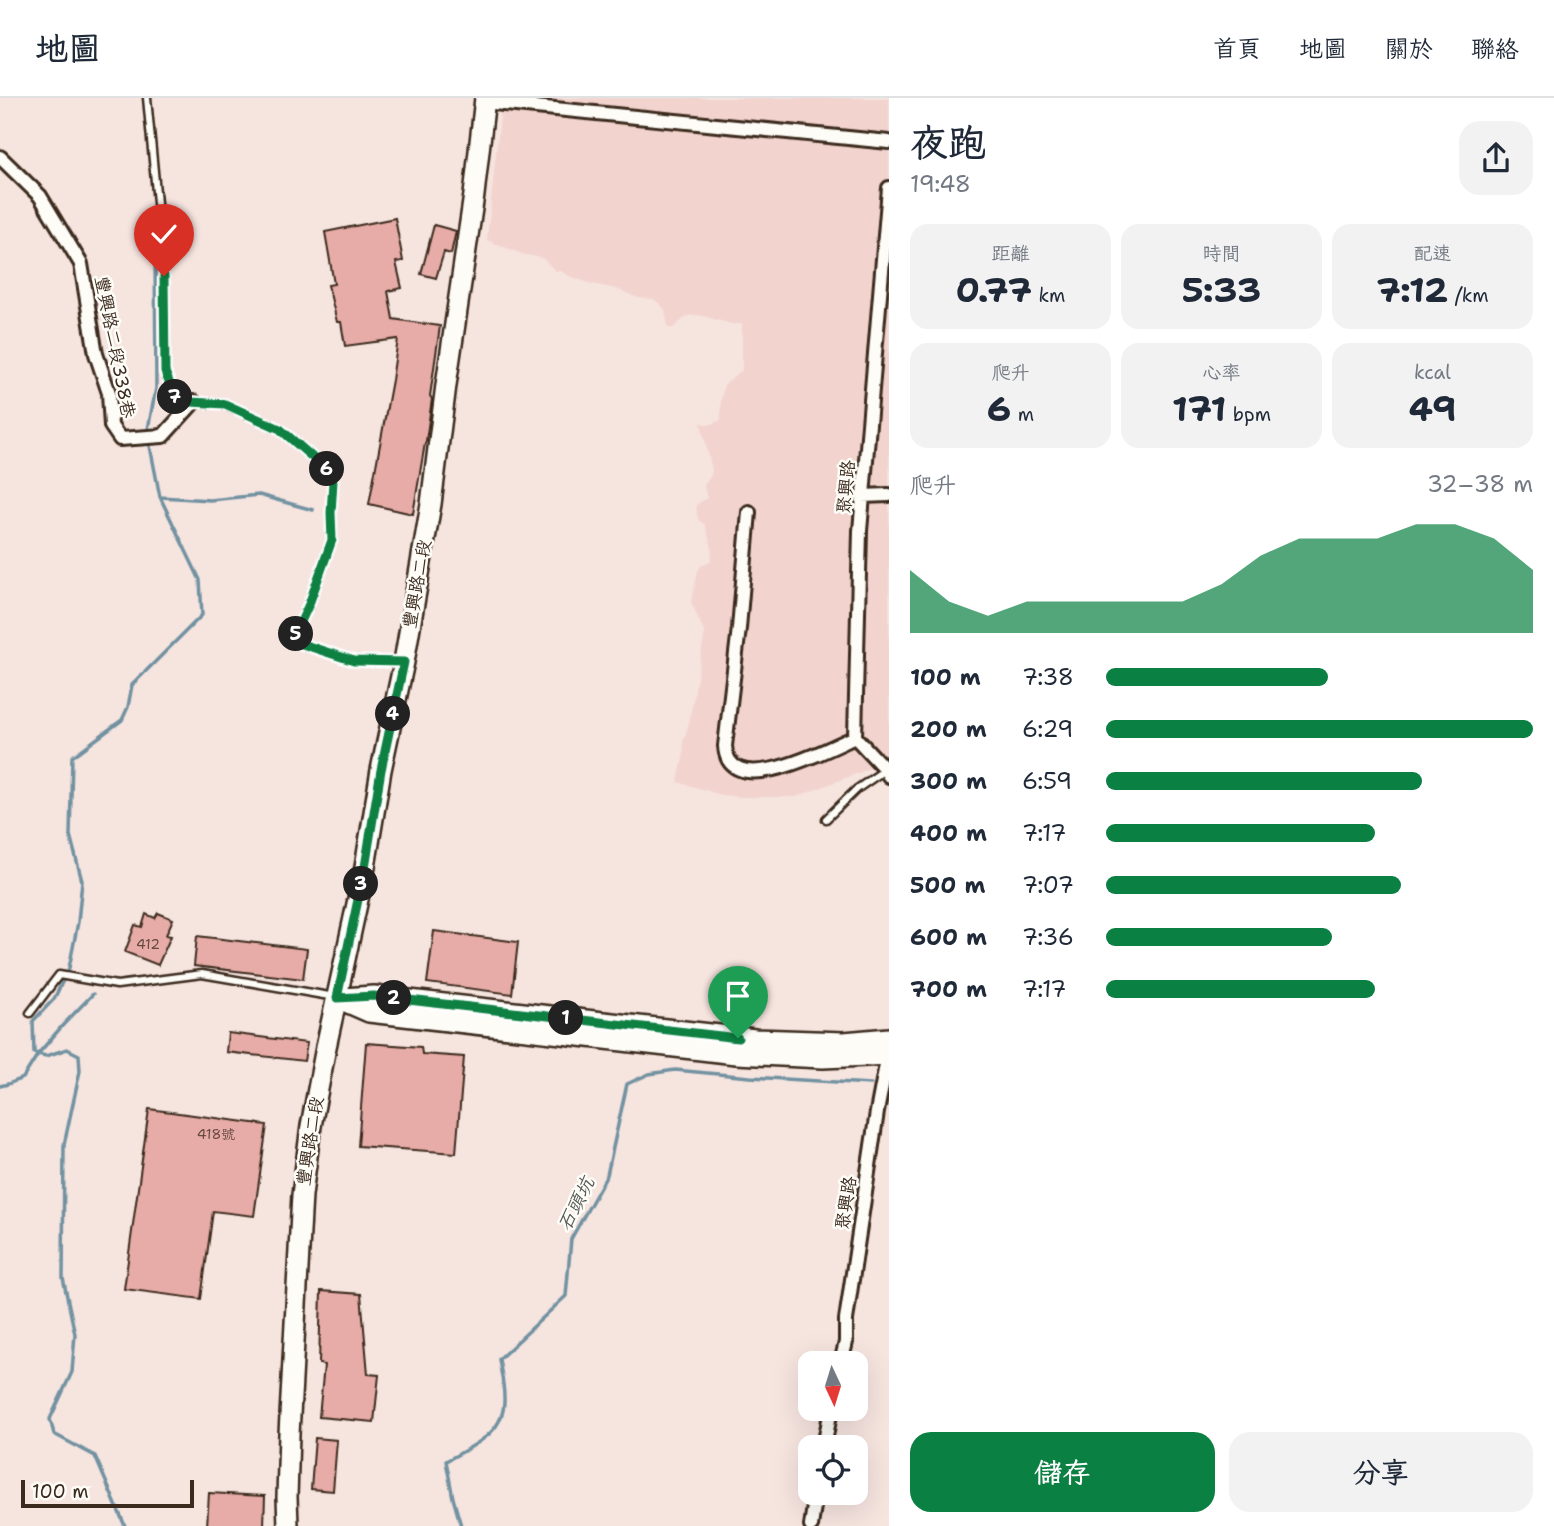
<!DOCTYPE html>
<html lang="zh-TW">
<head>
<meta charset="utf-8">
<style>
  :root { --surface:#fff; --page:#f2f2f3; --text:#1f2937; --muted:#747a83; --line:#e0e1e3; --accent:#0b8043 }
  body { margin:0; font-family:"Shantell Sans","LXGW WenKai TC",sans-serif; background:var(--page); color:var(--text); height:100vh; display:flex; flex-direction:column; font-size:26px; white-space:nowrap }
  * { box-sizing:border-box; margin:0 }
  p { font-size:23px; color:var(--muted) }
  .icon { flex:none; width:38px; height:38px; fill:none; stroke:currentColor; stroke-width:2; stroke-linecap:round; stroke-linejoin:round }
  .map { position:relative; flex:1; overflow:hidden }
  .side { display:flex; flex-direction:column; background:var(--surface); width:665px }
  .side>* { flex:none }
  .needle { width:46px; rotate:176deg }
  .fabs { position:absolute; left:798px; top:1253px; display:grid; gap:14px }
  .fabs a { display:grid; place-items:center; width:70px; height:70px; border-radius:14px; background:var(--surface); box-shadow:0 7px 28px #0002; font-size:35px }
  .scale { position:absolute; left:21px; bottom:18px; width:173px; box-sizing:border-box; padding-left:7px; border:4px solid #3b2a1e; border-top:0; font-size:19px; line-height:24px; white-space:nowrap; color:#3b2a1e; -webkit-text-stroke:5px #fdfcf7; paint-order:stroke }
  .pin { position:absolute; display:grid; place-items:center; width:60px; height:60px; color:#fff; margin:-72px -30px; border-radius:50% 50% 50% 0; rotate:-45deg; box-shadow:0 0 7px #0007 }
  .pin .icon { rotate:45deg }
  .km { position:absolute; width:35px; height:35px; margin:-18px; border-radius:50%; background:#222; color:#fff; font-size:19px; line-height:35px; text-align:center }
  .round { display:grid; place-items:center; flex:none; width:74px; height:74px; border-radius:21px; background:var(--page) }
  .summary { display:flex; align-items:center; justify-content:space-between; height:119px; padding:0 21px }
  h1 { font-size:38px; font-weight:700; line-height:52px }
  .stats { display:grid; grid-template-columns:repeat(3,1fr); gap:10px; height:119px; padding:7px 21px }
  .stats div { display:grid; align-content:center; border-radius:18px; background:var(--page); text-align:center }
  .stats b { font-size:35px; font-weight:700 }
  .stats small { font-size:19px; font-weight:400 }
  .stats p { font-size:19px }
  .chart { height:196px; padding:14px 21px }
  .chart p { display:flex; justify-content:space-between }
  .chart svg { width:100%; height:126px; margin-top:7px; fill:var(--accent); opacity:.7 }
  .action { display:flex; gap:14px; margin-top:auto; padding:14px 21px }
  .action a { flex:1; height:80px; border-radius:21px; background:var(--accent); color:#fff; font-size:28px; font-weight:700; line-height:80px; text-align:center }
  .action a+a { background:var(--page); color:var(--text) }
  ul { padding:0 21px; list-style:none; font-size:23px }
  li { display:grid; grid-template-columns:112px 84px 1fr; align-items:center; height:52px }
  li i { height:18px; border-radius:9px; background:var(--accent) }
  header { display:flex; align-items:center; gap:42px; box-sizing:border-box; height:98px; padding:0 35px; background:var(--surface); border-bottom:2px solid var(--line) }
  header strong { font-size:33px }
  nav { display:flex; gap:38px; margin-inline-start:auto; font-size:24px }
  main { display:flex; flex:1; min-height:0 }
  .map>svg:first-child { display:block }
  .built { fill:#f2d3ce }
  .lines { fill:none; stroke-linecap:round; stroke-linejoin:round }
  .stream { stroke:#7292a1; stroke-width:3.5 }
  .building { fill:#e7aca7; stroke:#3b2a1e; stroke-width:2 }
  .lane-casing { stroke:#3b2a1e; stroke-width:11 }
  .street-casing { stroke:#3b2a1e; stroke-width:18 }
  .secondary-casing { stroke:#3b2a1e; stroke-width:24 }
  .lane { stroke:#fdfcf7; stroke-width:6 }
  .street { stroke:#fdfcf7; stroke-width:12 }
  .secondary { stroke:#fdfcf7; stroke-width:19 }
  .route-casing { stroke:#fff; stroke-width:14 }
  .route { stroke:#0b8043; stroke-width:9 }
  .labels { text-anchor:middle; dominant-baseline:central; stroke-width:5; stroke-linejoin:round; paint-order:stroke }
  .number-label { font-size:14px; fill:#664a40 }
  .street-label { font-size:18px; fill:#3b2a1e; stroke:#fdfcf7 }
  .water-label { font-size:19px; font-style:italic; fill:#525654; stroke:#fdfcf7 }
</style>
</head>
<body>
<header>
<strong>地圖</strong>
<nav><a>首頁</a><a>地圖</a><a>關於</a><a>聯絡</a></nav>
</header>
<main>
<div class="map">
<svg width="889" height="1428" viewBox="0 0 889 1428">
  <rect width="100%" height="100%" fill="#f6e4df"/>
  <filter id="ink" filterUnits="userSpaceOnUse"><feTurbulence type="fractalNoise" baseFrequency=".0143" numOctaves="2"/><feDisplacementMap in="SourceGraphic" scale="14" xChannelSelector="R" yChannelSelector="G"/><feConvolveMatrix kernelMatrix="1 2 1 2 8 2 1 2 1" color-interpolation-filters="sRGB"/></filter>
  <g filter="url(#ink)">
    <path class="built" d="M502 0H889V663L796 699H743L722 697 678 684 684 656 683 644 689 625 705 535 691 504 698 473 702 467 711 463 712 450 705 427 698 421 696 407 707 400 704 388 711 377 712 372 701 325 710 327 721 322V302L724 287 742 272V226H732L699 217 687 218 673 230H668L665 211 654 201 638 200 617 191 592 186 569 178 561 173H556L542 160 522 156 487 142Z"/>
    <g class="lines">
      <path class="stream" d="M147 336 156 290 155 143
        M160 399 210 402 259 397 313 412
        M0 988 8 986 23 980 38 956 63 927 93 896
        M125 1428 95 1358 54 1336 50 1321 72 1274 75 1236 63 1180 64 1047 80 973 79 957 67 951 46 958 34 955 33 923 54 901 69 870 78 824 82 783 70 737 72 659 122 622 128 609 132 587 202 517 200 482 160 399 149 343
        M461 1428 453 1400 446 1363C472 1348 506 1336 504 1299 504 1287 501 1274 499 1261L566 1198 571 1141 607 1077 627 986 649 976 675 972 750 979 871 986"/>
    </g>
    <path class="building" d="M395 120 403 163 396 164 402 190 388 193 393 221 440 228 430 298 432 301 426 343 425 345 413 416 369 406 392 282 398 241 345 248 341 224H337L328 187 334 186 325 134Z
      M434 127 456 133 451 156 444 154 436 180 421 176Z
      M158 815 173 821 166 837 171 838 158 867 125 854 135 827 142 829 146 816 155 820Z
      M434 833 518 844 512 896 427 885Z
      M197 838 307 851 303 881 194 868Z
      M228 935 307 945 304 963 226 954Z
      M366 945 421 949 422 956 464 959 456 1055 358 1048Z
      M149 1011 267 1027 254 1118 213 1113 201 1201 124 1191Z
      M321 1193 361 1196 368 1276 379 1277 374 1324 319 1319 324 1267 319 1266Z
      M315 1340 337 1342 333 1393 311 1391Z
      M209 1395 265 1398 264 1428H207Z"/>
    <g class="lines">
      <g class="lane-casing">
        <path id="lane" d="M147 0 164 178 165 274 175 299 191 304 225 306 280 331 328 373 333 383 331 415 332 442 309 506 294 539 299 545 354 563 401 564
          M826 721 857 691 886 671
          M30 915 59 877 117 887 202 876 335 899"/>
      </g>
      <g class="street-casing">
        <path id="street" d="M484 4 889 44
          M0 59 40 98 81 166 96 256 109 295 111 328 120 341 163 338 194 304
          M889 90 860 433 855 639 885 671 889 678
          M862 398 889 397
          M749 414 739 530 725 648C728 705 830 650 855 639
          M841 1265 846 1244V1222L877 1014 889 951
          M824 1349 831 1311
          M811 1428 816 1395"/>
      </g>
      <g class="secondary-casing">
        <path id="secondary" d="M337 900 369 914 736 956 823 960 889 957
          M342 900 374 898 755 941 844 944 889 940
          M288 1428 287 1399 289 1336 302 1097 311 1028 326 949 365 769 381 672 404 564 431 406 446 287 474 97 485 0"/>
      </g>
      <use href="#lane" class="lane"/>
      <use href="#street" class="street"/>
      <use href="#secondary" class="secondary"/>
    </g>
  </g>
  <g class="lines" filter="url(#ink)">
    <g class="route-casing">
      <path id="route" d="M164 178 165 274 175 299 191 304 225 306 280 331 328 373 333 383 331 415 332 442 309 506 294 539 299 545 354 563 404 564 381 672 365 769 337 900 374 898 738 940"/>
    </g>
    <use href="#route" class="route"/>
  </g>
  <g class="labels">
    <g class="number-label">
      <text x="148" y="846">412</text>
      <text x="216" y="1036">418號</text>
    </g>
    <g class="street-label">
      <text transform="translate(115 249) rotate(79)">豐興路二段338巷</text>
      <text transform="translate(846 389) rotate(-85)">聚興路</text>
      <text transform="translate(417 486) rotate(-80)">豐興路二段</text>
      <text transform="translate(310 1043) rotate(-81)">豐興路二段</text>
      <text transform="translate(846 1105) rotate(-81)">聚興路</text>
    </g>
    <g class="water-label">
      <text transform="translate(576 1106) rotate(-63)">石頭坑</text>
    </g>
  </g>
</svg>
<div class="fabs">
<a><svg class="needle" viewBox="-14 -14 28 28"><path d="M0-13l5 13h-10z" fill="#e53935"/><path d="M0 13l5-13h-10z" fill="#747a83"/></svg></a>
<a><svg class="icon" aria-label="locate" viewBox="0 0 24 24"><circle cx="12" cy="12" r="6"/><path d="M12 2v4M12 18v4M2 12h4M18 12h4"/></svg></a>
</div>
<div class="scale">100 m</div>
<div class="pin" style="left:738px;top:940px;background:#1e9e55"><svg class="icon" aria-label="arrive" viewBox="0 0 24 24"><path d="M6 21V4h12l-3 4 3 4H6"/></svg></div>
<div class="pin" style="left:164px;top:178px;background:#d93025"><svg class="icon" aria-label="check" viewBox="0 0 24 24"><path d="M5 12l5 5 9-10"/></svg></div>
<b class="km" style="left:566px;top:920px">1</b>
<b class="km" style="left:394px;top:900px">2</b>
<b class="km" style="left:361px;top:786px">3</b>
<b class="km" style="left:393px;top:616px">4</b>
<b class="km" style="left:296px;top:536px">5</b>
<b class="km" style="left:327px;top:371px">6</b>
<b class="km" style="left:175px;top:299px">7</b>
</div>
<section class="side">
<div class="summary"><div><h1>夜跑</h1><p>19:48</p></div><a class="round"><svg class="icon" aria-label="share" viewBox="0 0 24 24"><path d="M12 15V3M7 8l5-5 5 5M5 13v7h14v-7"/></svg></a></div>
<div class="stats">
<div><p>距離</p><b>0.77<small> km</small></b></div>
<div><p>時間</p><b>5:33</b></div>
<div><p>配速</p><b>7:12<small> /km</small></b></div>
</div>
<div class="stats">
<div><p>爬升</p><b>6<small> m</small></b></div>
<div><p>心率</p><b>171<small> bpm</small></b></div>
<div><p>kcal</p><b>49</b></div>
</div>
<div class="chart"><p><span>爬升</span>32–38 m</p>
<svg viewBox="0 0 160 44" preserveAspectRatio="none"><path d="M0 44V22L10 33L20 38L30 33L40 33L50 33L60 33L70 33L80 27L90 17L100 11L110 11L120 11L130 6L140 6L150 11L160 22V44z"/></svg>
</div>
<ul>
<li><b>100 m</b>7:38<i style="width:52%"></i></li>
<li><b>200 m</b>6:29<i style="width:100%"></i></li>
<li><b>300 m</b>6:59<i style="width:74%"></i></li>
<li><b>400 m</b>7:17<i style="width:63%"></i></li>
<li><b>500 m</b>7:07<i style="width:69%"></i></li>
<li><b>600 m</b>7:36<i style="width:53%"></i></li>
<li><b>700 m</b>7:17<i style="width:63%"></i></li>
</ul>
<div class="action"><a>儲存</a><a>分享</a></div>
</section>
</main>
</body>
</html>
